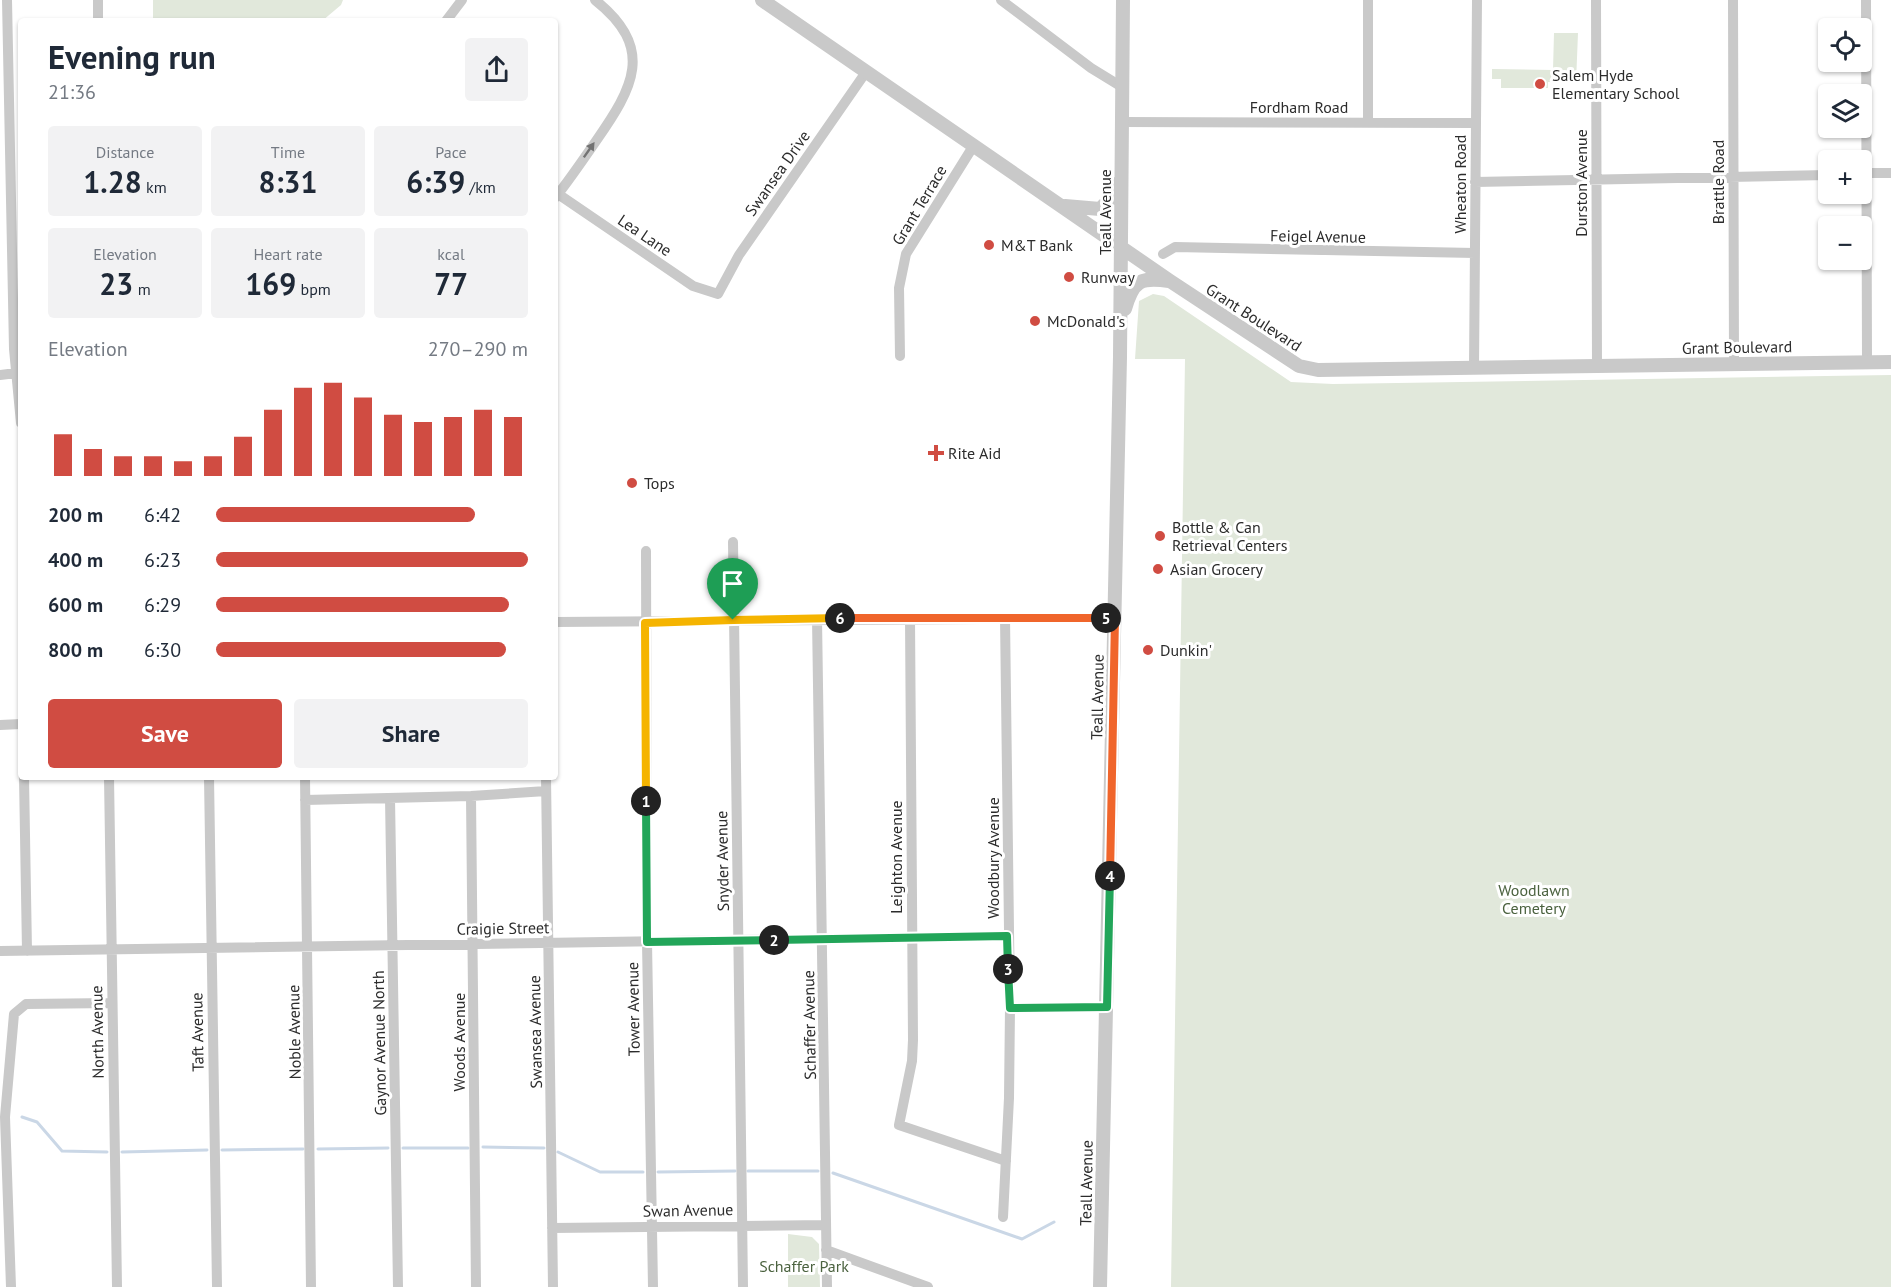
<!DOCTYPE html>
<html lang="en">
<head>
<meta charset="utf-8">
<style>
  :root { --surface:#fff; --page:#f2f2f3; --text:#1f2937; --muted:#747a83; --accent:#d04c42 }
  body { margin:0; font-family:"PT Sans",sans-serif; background:var(--page); color:var(--text); height:100vh; display:flex; flex-direction:column; font-size:22px; white-space:nowrap }
  * { box-sizing:border-box; margin:0 }
  p { font-size:20px; color:var(--muted) }
  .icon { flex:none; width:33px; height:33px; fill:none; stroke:currentColor; stroke-width:2; stroke-linecap:round; stroke-linejoin:round }
  .map { position:relative; flex:1; overflow:hidden }
  .panel { position:absolute; left:18px; top:18px; width:540px; height:762px; display:flex; flex-direction:column; background:var(--surface); border-radius:6px; box-shadow:0 2px 4px #0004 }
  .panel>* { flex:none }
  .buttons { position:absolute; left:1818px; top:18px; display:grid; gap:12px }
  .buttons a { display:grid; place-items:center; width:54px; height:54px; border-radius:6px; background:var(--surface); box-shadow:0 2px 4px #0004; font-size:30px }
  .pin { position:absolute; display:grid; place-items:center; width:51px; height:51px; color:#fff; margin:-62px -26px; border-radius:50% 50% 50% 0; rotate:-45deg; box-shadow:0 0 6px #0007 }
  .pin .icon { rotate:45deg }
  .km { position:absolute; width:30px; height:30px; margin:-15px; border-radius:50%; background:#222; color:#fff; font-size:16px; line-height:30px; text-align:center }
  .round { display:grid; place-items:center; flex:none; width:63px; height:63px; border-radius:6px; background:var(--page) }
  .overview { display:flex; align-items:center; justify-content:space-between; height:102px; padding:0 30px }
  h1 { font-size:33px; font-weight:700; line-height:45px }
  .metrics { display:grid; grid-template-columns:repeat(3,1fr); gap:9px; height:102px; padding:6px 30px }
  .metrics div { display:grid; align-content:center; border-radius:6px; background:var(--page); text-align:center }
  .metrics b { font-size:30px; font-weight:700 }
  .metrics small { font-size:16px; font-weight:400 }
  .metrics p { font-size:16px }
  .chart { height:168px; padding:12px 30px }
  .chart p { display:flex; justify-content:space-between }
  .chart svg { width:100%; height:108px; margin-top:6px; stroke:var(--accent); stroke-width:6 }
  .cta { display:flex; gap:12px; margin-top:auto; padding:12px 30px }
  .cta a { flex:1; height:69px; border-radius:6px; background:var(--accent); color:#fff; font-size:24px; font-weight:700; line-height:69px; text-align:center }
  .cta a+a { background:var(--page); color:var(--text) }
  ul { padding:0 30px; list-style:none; font-size:20px }
  li { display:grid; grid-template-columns:96px 72px 1fr; align-items:center; height:45px }
  li i { height:15px; border-radius:8px; background:var(--accent) }
  .map>svg:first-child { display:block }
  .green { fill:#e1e8db }
  .lines { fill:none; stroke-linecap:round; stroke-linejoin:round }
  .stream { stroke:#cad7e6; stroke-width:3 }
  .minor { stroke:#c9c9c9; stroke-width:10 }
  .tertiary { stroke:#c9c9c9; stroke-width:14 }
  .oneway { fill:#737373 }
  .split-1-casing { stroke:#fff; stroke-width:12 }
  .split-2-casing { stroke:#fff; stroke-width:12 }
  .split-3-casing { stroke:#fff; stroke-width:12 }
  .split-4-casing { stroke:#fff; stroke-width:12 }
  .split-5-casing { stroke:#fff; stroke-width:12 }
  .split-6-casing { stroke:#fff; stroke-width:12 }
  .split-7-casing { stroke:#fff; stroke-width:12 }
  .split-1 { stroke:#f5b400; stroke-width:8 }
  .split-2 { stroke:#22a559; stroke-width:8 }
  .split-3 { stroke:#22a559; stroke-width:8 }
  .split-4 { stroke:#22a559; stroke-width:8 }
  .split-5 { stroke:#f0652b; stroke-width:8 }
  .split-6 { stroke:#f0652b; stroke-width:8 }
  .split-7 { stroke:#f5b400; stroke-width:8 }
  .poi-dot { fill:#d04c42; stroke:#fff; stroke-width:2 }
  .labels { text-anchor:middle; dominant-baseline:central; stroke-width:6; stroke-linejoin:round; paint-order:stroke }
  .poi-label { font-size:16px; fill:#2c2c2c; stroke:#fff; text-anchor:start }
  .street-label { font-size:16px; fill:#2c2c2c; stroke:#fff }
  .park-label { font-size:16px; fill:#4b623f; stroke:#fff }
</style>
</head>
<body>
<div class="map">
<svg width="1891" height="1287" viewBox="0 0 1891 1287">
  <rect width="100%" height="100%" fill="#fff"/>
  <path class="green" d="M153 0H343L341 5 322 21H153Z
    M1554 33H1578L1576 83 1548 82V88H1501V79H1492V69L1553 70Z
    M1153 294 1164 296 1291 382 1333 384 1891 375V1287H1171L1185 359H1135L1139 301Z
    M788 1234 812 1237 819 1244 820 1287H788Z"/>
  <g class="lines">
    <path class="stream" d="M22 1117 37 1122 62 1151 107 1152
      M483 1147 544 1148
      M403 1148H468
      M318 1149 388 1148
      M222 1150 303 1149
      M122 1152 207 1150
      M558 1152 600 1172H643
      M748 1171H818
      M658 1172 735 1171
      M833 1173 1022 1239 1054 1222"/>
    <path class="minor" d="M7 0 14 349 21 423
      M98 0V21
      M1001 0 1091 68 1122 87
      M1596 0 1597 366
      M1733 0 1734 364
      M1866 0 1867 362
      M446 21 462 0
      M1122 122 1476 123
      M1368 122V0
      M1862 173H1891
      M1475 182 1828 175
      M558 194 693 286 718 294 739 255 866 72
      M555 198C570 179 583 160 596 141 633 88 656 48 595 0
      M1163 254 1175 247 1475 253
      M900 356 899 288 906 254 974 145
      M1474 368 1477 0
      M0 375 16 373
      M733 542 743 1287
      M646 551 647 942 653 1287
      M817 618 827 1287
      M910 618 913 1040 912 1061 899 1125 1006 1161
      M555 622 1115 618
      M0 725 21 724
      M24 777 27 951
      M109 777 117 1287
      M209 777 217 1287
      M305 777 311 1287
      M546 777 553 1287
      M471 796 476 1287
      M390 798 398 1287
      M305 800 471 796 546 791
      M0 951 1007 936
      M1010 1008 1107 1007
      M1003 1217 1009 1098 1010 1008 1005 617
      M552 1228 826 1225
      M826 1250 928 1287
      M11 1287 5 1117 14 1014 26 1004 112 1003"/>
    <path class="tertiary" d="M762 0 1170 281 1299 366 1318 370 1891 362
      M1065 206 1100 209 1113 196 1120 181
      M1125 309C1133 280 1141 277 1169 281
      M1100 1287 1120 357 1123 0"/>
  </g>
  <defs><path id="oneway-solid" d="M-6-.8H1V-3.2L6.5 0L1 3.2V.8H-6Z" transform="scale(1.5)"/></defs>
  <use class="oneway" href="#oneway-solid" transform="translate(589 150) rotate(-55)"/>
  <g class="lines">
    <g class="split-1-casing">
      <path id="split-1" d="M646 801 645 623 733 620"/>
    </g>
    <g class="split-2-casing">
      <path id="split-2" d="M646 801 647 942 774 940"/>
    </g>
    <g class="split-3-casing">
      <path id="split-3" d="M774 940 1007 936 1008 969"/>
    </g>
    <g class="split-4-casing">
      <path id="split-4" d="M1008 969 1010 1008 1107 1007 1110 876"/>
    </g>
    <g class="split-5-casing">
      <path id="split-5" d="M1106 618H1115L1110 876"/>
    </g>
    <g class="split-6-casing">
      <path id="split-6" d="M840 618H1106"/>
    </g>
    <g class="split-7-casing">
      <path id="split-7" d="M733 620 840 618"/>
    </g>
    <use href="#split-1" class="split-1"/>
    <use href="#split-2" class="split-2"/>
    <use href="#split-3" class="split-3"/>
    <use href="#split-4" class="split-4"/>
    <use href="#split-5" class="split-5"/>
    <use href="#split-6" class="split-6"/>
    <use href="#split-7" class="split-7"/>
  </g>
  <g class="poi-dot">
    <circle cx="1540" cy="84" r="6"/>
    <circle cx="989" cy="245" r="6"/>
    <circle cx="1069" cy="277" r="6"/>
    <circle cx="1035" cy="321" r="6"/>
    <path d="M933 444h6v6h6v6h-6v6h-6v-6h-6v-6h6z"/>
    <circle cx="632" cy="483" r="6"/>
    <circle cx="1160" cy="536" r="6"/>
    <circle cx="1158" cy="569" r="6"/>
    <circle cx="1148" cy="650" r="6"/>
  </g>
  <g class="labels">
    <g class="poi-label">
      <text x="1552" y="75">Salem Hyde<tspan x="1552" dy="18">Elementary School</tspan></text>
      <text x="1001" y="245">M&amp;T Bank</text>
      <text x="1081" y="277">Runway</text>
      <text x="1047" y="321">McDonald's</text>
      <text x="948" y="453">Rite Aid</text>
      <text x="644" y="483">Tops</text>
      <text x="1172" y="527">Bottle &amp; Can<tspan x="1172" dy="18">Retrieval Centers</tspan></text>
      <text x="1170" y="569">Asian Grocery</text>
      <text x="1160" y="650">Dunkin'</text>
    </g>
    <g class="street-label">
      <text x="1299" y="107">Fordham Road</text>
      <text transform="translate(777 173) rotate(-55)">Swansea Drive</text>
      <text transform="translate(1718 182) rotate(-90)">Brattle Road</text>
      <text transform="translate(1581 183) rotate(-90)">Durston Avenue</text>
      <text transform="translate(1460 184) rotate(-90)">Wheaton Road</text>
      <text transform="translate(919 205) rotate(-59)">Grant Terrace</text>
      <text transform="translate(1105 212) rotate(-90)">Teall Avenue</text>
      <text transform="translate(645 235) rotate(34)">Lea Lane</text>
      <text transform="translate(1318 236) rotate(1)">Feigel Avenue</text>
      <text transform="translate(1254 317) rotate(33)">Grant Boulevard</text>
      <text transform="translate(1737 347) rotate(-1)">Grant Boulevard</text>
      <text transform="translate(1097 697) rotate(-89)">Teall Avenue</text>
      <text transform="translate(896 857) rotate(-90)">Leighton Avenue</text>
      <text transform="translate(993 858) rotate(-90)">Woodbury Avenue</text>
      <text transform="translate(722 861) rotate(-91)">Snyder Avenue</text>
      <text transform="translate(503 928) rotate(-1)">Craigie Street</text>
      <text transform="translate(633 1009) rotate(-91)">Tower Avenue</text>
      <text transform="translate(809 1025) rotate(-91)">Schaffer Avenue</text>
      <text transform="translate(97 1032) rotate(-91)">North Avenue</text>
      <text transform="translate(197 1032) rotate(-91)">Taft Avenue</text>
      <text transform="translate(294 1032) rotate(-91)">Noble Avenue</text>
      <text transform="translate(535 1032) rotate(-91)">Swansea Avenue</text>
      <text transform="translate(459 1042) rotate(-90)">Woods Avenue</text>
      <text transform="translate(379 1043) rotate(-91)">Gaynor Avenue North</text>
      <text transform="translate(1086 1183) rotate(-89)">Teall Avenue</text>
      <text transform="translate(688 1210) rotate(-1)">Swan Avenue</text>
    </g>
    <g class="park-label">
      <text x="1534" y="890">Woodlawn<tspan x="1534" dy="18">Cemetery</tspan></text>
      <text x="804" y="1266">Schaffer Park</text>
    </g>
  </g>
</svg>
<div class="buttons">
<a><svg class="icon" aria-label="locate" viewBox="0 0 24 24"><circle cx="12" cy="12" r="6"/><path d="M12 2v4M12 18v4M2 12h4M18 12h4"/></svg></a>
<a><svg class="icon" aria-label="layers" viewBox="0 0 24 24"><path d="M12 4l9 5-9 5-9-5zM3 14l9 5 9-5"/></svg></a>
<a>+</a>
<a>−</a>
</div>
<div class="pin" style="left:733px;top:620px;background:#1e9e55"><svg class="icon" aria-label="arrive" viewBox="0 0 24 24"><path d="M6 21V4h12l-3 4 3 4H6"/></svg></div>
<b class="km" style="left:646px;top:801px">1</b>
<b class="km" style="left:774px;top:940px">2</b>
<b class="km" style="left:1008px;top:969px">3</b>
<b class="km" style="left:1110px;top:876px">4</b>
<b class="km" style="left:1106px;top:618px">5</b>
<b class="km" style="left:840px;top:618px">6</b>
<section class="panel">
<div class="overview"><div><h1>Evening run</h1><p>21:36</p></div><a class="round"><svg class="icon" aria-label="share" viewBox="0 0 24 24"><path d="M12 15V3M7 8l5-5 5 5M5 13v7h14v-7"/></svg></a></div>
<div class="metrics">
<div><p>Distance</p><b>1.28<small> km</small></b></div>
<div><p>Time</p><b>8:31</b></div>
<div><p>Pace</p><b>6:39<small> /km</small></b></div>
</div>
<div class="metrics">
<div><p>Elevation</p><b>23<small> m</small></b></div>
<div><p>Heart rate</p><b>169<small> bpm</small></b></div>
<div><p>kcal</p><b>77</b></div>
</div>
<div class="chart"><p><span>Elevation</span>270–290 m</p>
<svg viewBox="0 0 160 44" preserveAspectRatio="none"><path d="M5 44V27M15 44V33M25 44V36M35 44V36M45 44V38M55 44V36M65 44V28M75 44V17M85 44V8M95 44V6M105 44V12M115 44V19M125 44V22M135 44V20M145 44V17M155 44V20"/></svg>
</div>
<ul>
<li><b>200 m</b>6:42<i style="width:83%"></i></li>
<li><b>400 m</b>6:23<i style="width:100%"></i></li>
<li><b>600 m</b>6:29<i style="width:94%"></i></li>
<li><b>800 m</b>6:30<i style="width:93%"></i></li>
</ul>
<div class="cta"><a>Save</a><a>Share</a></div>
</section>
</div>
</body>
</html>
